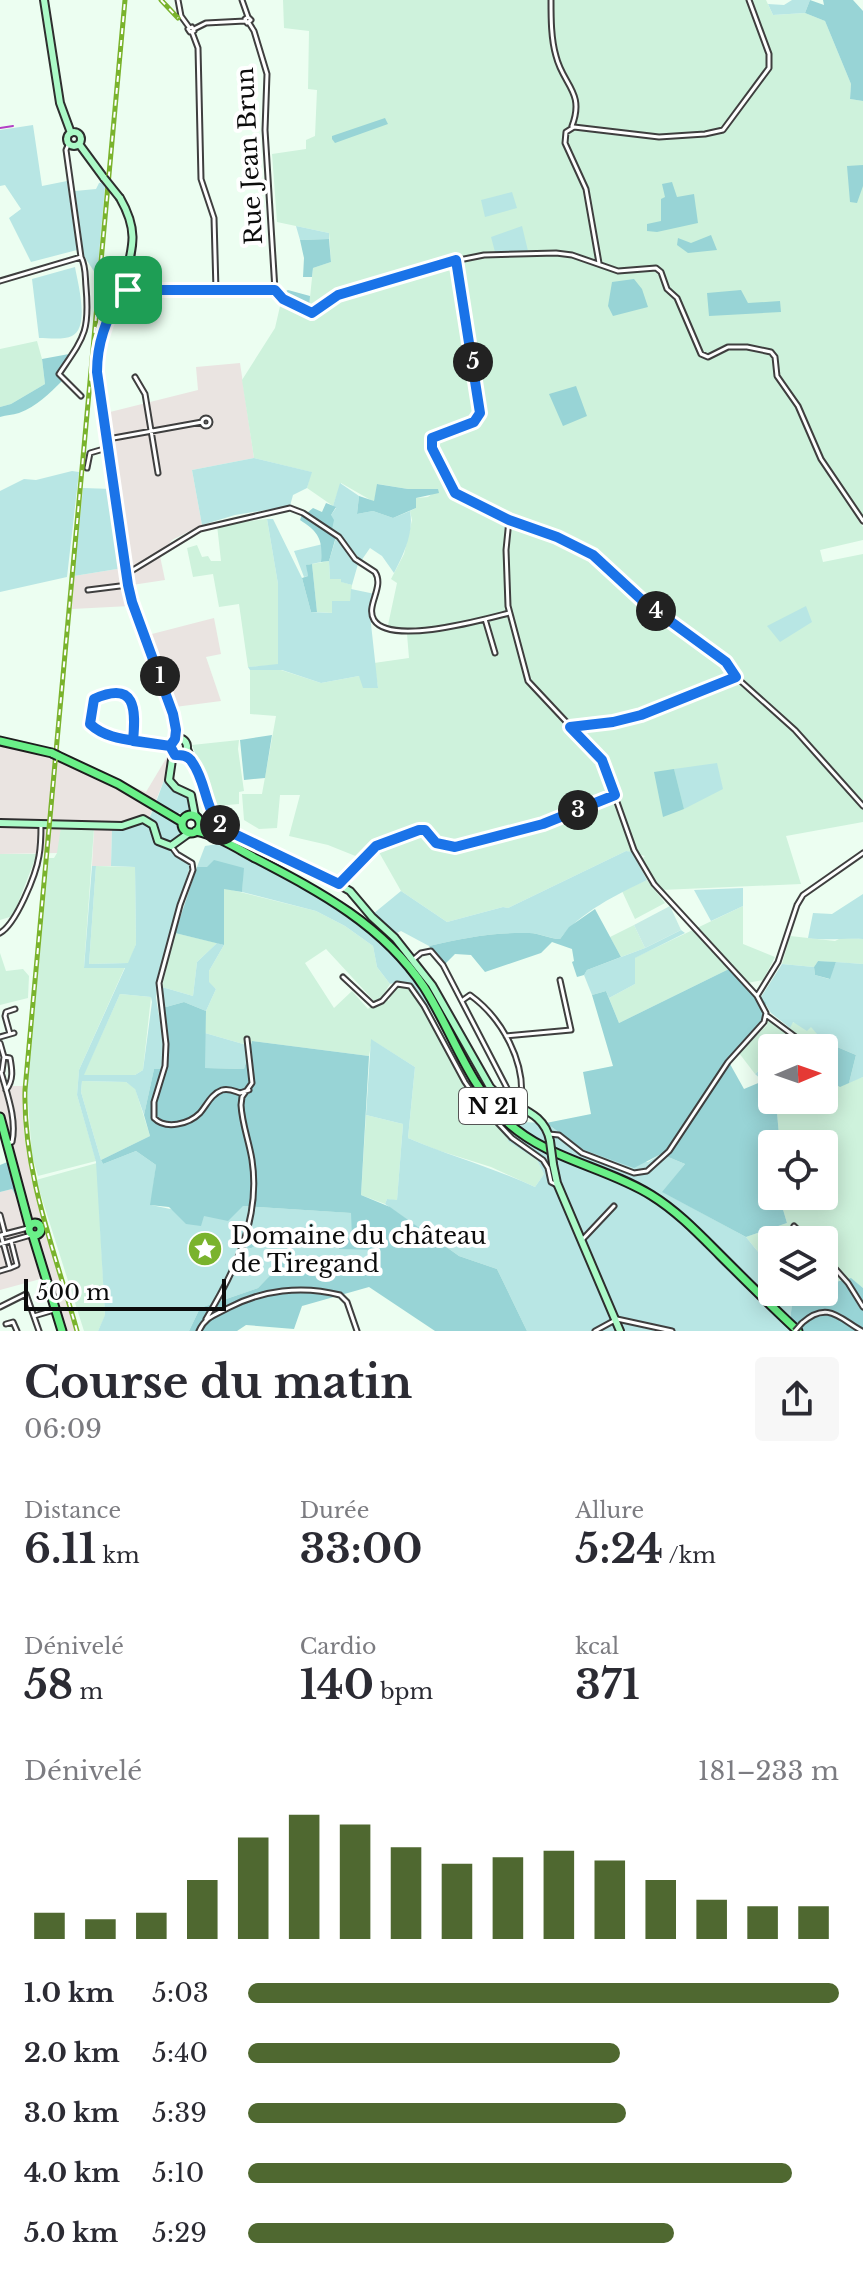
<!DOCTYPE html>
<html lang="fr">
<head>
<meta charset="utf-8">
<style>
  :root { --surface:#fff; --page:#f7f7f7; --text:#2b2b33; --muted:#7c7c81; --accent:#4f6830 }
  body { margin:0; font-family:"Libre Baskerville",serif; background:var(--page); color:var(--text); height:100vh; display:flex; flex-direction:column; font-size:30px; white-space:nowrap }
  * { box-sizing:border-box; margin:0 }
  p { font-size:26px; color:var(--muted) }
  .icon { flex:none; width:44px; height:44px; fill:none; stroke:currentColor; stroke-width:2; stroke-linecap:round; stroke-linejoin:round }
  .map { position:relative; height:1331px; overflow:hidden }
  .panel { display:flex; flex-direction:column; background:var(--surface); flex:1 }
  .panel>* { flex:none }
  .needle { width:52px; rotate:88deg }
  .buttons { position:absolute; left:758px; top:1034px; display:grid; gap:16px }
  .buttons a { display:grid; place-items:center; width:80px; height:80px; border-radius:8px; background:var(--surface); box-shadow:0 4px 20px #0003; font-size:40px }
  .scale { position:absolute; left:24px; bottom:20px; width:202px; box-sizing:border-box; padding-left:8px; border:4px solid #0c0c0c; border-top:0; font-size:22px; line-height:28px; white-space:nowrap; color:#0c0c0c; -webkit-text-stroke:6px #fff; paint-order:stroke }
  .pin { position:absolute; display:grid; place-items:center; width:68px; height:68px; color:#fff; margin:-34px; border-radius:16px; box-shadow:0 4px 12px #0006 }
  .km { position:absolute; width:40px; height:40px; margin:-20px; border-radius:50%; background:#222; color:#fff; font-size:22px; line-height:40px; text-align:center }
  .round { display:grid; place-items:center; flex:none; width:84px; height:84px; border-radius:8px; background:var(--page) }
  .head { display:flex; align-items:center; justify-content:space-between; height:136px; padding:0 24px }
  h1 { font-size:44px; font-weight:700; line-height:60px }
  .figures { display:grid; grid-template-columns:repeat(3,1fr); gap:12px; height:136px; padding:8px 24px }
  .figures div { display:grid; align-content:center }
  .figures b { font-size:40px; font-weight:700 }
  .figures small { font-size:22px; font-weight:400 }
  .figures p { font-size:22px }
  .chart { height:224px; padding:16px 24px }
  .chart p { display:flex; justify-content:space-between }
  .chart svg { width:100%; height:144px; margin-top:8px; stroke:var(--accent); stroke-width:6 }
  ul { padding:0 24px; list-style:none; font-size:26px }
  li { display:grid; grid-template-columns:128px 96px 1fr; align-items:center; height:60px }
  li i { height:20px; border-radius:10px; background:var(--accent) }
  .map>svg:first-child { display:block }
  .industrial { fill:#eae4e1 }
  .farmland { fill:#cef2dc; fill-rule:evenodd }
  .green { fill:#b8e6e4; fill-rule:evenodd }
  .forest { fill:#98d4d6 }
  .pitch { fill:#c6ebe4 }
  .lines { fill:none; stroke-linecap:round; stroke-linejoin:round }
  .stream { stroke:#b33fc5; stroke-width:2 }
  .street-casing { stroke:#3f3f3f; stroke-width:7 }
  .secondary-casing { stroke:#2e2e2e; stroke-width:10 }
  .primary-casing { stroke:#1d1d1d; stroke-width:11 }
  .street { stroke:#fff; stroke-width:3 }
  .secondary { stroke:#abfac7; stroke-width:6 }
  .primary { stroke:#6af088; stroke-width:7 }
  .rail-casing { stroke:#7ab32d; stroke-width:5 }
  .rail { stroke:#fff; stroke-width:2; stroke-dasharray:6; stroke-linecap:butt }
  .street-bridge-casing { stroke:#3f3f3f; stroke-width:7; stroke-linecap:butt }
  .secondary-bridge-casing { stroke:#2e2e2e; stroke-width:10; stroke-linecap:butt }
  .primary-bridge-casing { stroke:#1d1d1d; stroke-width:11; stroke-linecap:butt }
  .street-bridge { stroke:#fff; stroke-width:3 }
  .secondary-bridge { stroke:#abfac7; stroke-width:6 }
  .primary-bridge { stroke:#6af088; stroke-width:7 }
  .route-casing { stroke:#fff; stroke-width:16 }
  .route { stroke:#1a73e8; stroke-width:10 }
  .labels { text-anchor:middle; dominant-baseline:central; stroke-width:8; stroke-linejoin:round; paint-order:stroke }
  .shield { fill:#fff; stroke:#555; stroke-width:2 }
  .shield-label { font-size:22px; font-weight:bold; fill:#0c0c0c }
  .street-label { font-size:24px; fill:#0c0c0c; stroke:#fff }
  .poi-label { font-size:24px; fill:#0c0c0c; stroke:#fff; text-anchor:start }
</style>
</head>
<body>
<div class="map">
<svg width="863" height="1331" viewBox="0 0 863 1331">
  <rect width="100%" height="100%" fill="#ecfef1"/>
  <path class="industrial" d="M240 363 254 458 192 470 202 525 172 540 160 556 165 580 132 585 148 635 214 618 221 654 206 657 221 701 175 707 177 747 146 826 112 829 111 866H92L94 829 57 853 0 854V741L53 754 146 792 173 747 157 674 130 606 72 609 74 576 123 568 112 489 117 486 110 412 198 390 196 367Z
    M0 1071H4L7 1086H23L24 1135 32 1181 75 1331H60L44 1278 0 1290V1192L12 1189 15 1195 21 1184 0 1109Z"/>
  <path class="farmland" d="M283 0H766L773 15 805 13 825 21 851 84 850 99 863 101V517L857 519 863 527V540L820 550 823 562 863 554V822L786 836 801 884 661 890 642 859 645 856 626 851 508 908 503 907 447 922 401 891 380 854 358 857 328 845 289 836 300 795H280L277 828 259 829 244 820 242 794H262L276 716 250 714V670H281L321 683 359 676 378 687 374 663 409 658 407 634 388 625 397 583 391 579 404 554 412 520 410 511 416 508V498L428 497 438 489H408L378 484 374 502 341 483 333 506 307 488 311 472 254 458 242 380 275 328 281 302 308 317 313 268 331 262 329 233 277 222 272 154 306 149V140L315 136 317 90 308 89 309 31 284 28Z
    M37 341 42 359 45 384 11 404 0 407V349Z
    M267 519 278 584V665L248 667 239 604 219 607 213 574 193 577 187 548 197 545 202 557 208 556 211 561H221L217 525Z
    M329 561 330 579H342V582L352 585 350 602 332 601 333 613 317 612 312 564Z
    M239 740 238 749 244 791 239 792V804L215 806 192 745Z
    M61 827 94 828 84 967H125L79 1070 77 1095 96 1161 38 1176 32 1156 27 1089 49 858H54L57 853Z
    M0 854H37L13 916 0 920Z
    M96 866 135 867 136 944 129 963 89 964Z
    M647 880 665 903 635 919 622 891Z
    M224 888 316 911 345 926 373 946 377 967 390 984 383 995 389 1001 393 988 399 985 408 987 416 996 484 1113 510 1138 509 1141 537 1160 544 1174 535 1187 491 1167 437 1150 408 1138 415 1067 372 1040 369 1056 252 1041 250 1046 205 1033 206 1011 216 989 209 983V971L224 945ZM326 949 375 1002 368 1009 352 991 334 1008 305 963Z
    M743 906V944L775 957 763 980 747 983 733 967 619 1023 609 998 635 984 634 958Z
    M634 925 645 948 621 957 610 937Z
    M175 933 217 943 197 962 193 996 162 987Z
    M790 936 835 941 841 938 863 939V964L818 961 814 967 782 964Z
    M0 953 6 971 23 969 29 976 28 998 0 1005Z
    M120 994 151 997 143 1070 135 1075 83 1076Z
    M767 1019 787 1034 792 1022 811 1026 823 1041 820 1048H772V1059L755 1074 739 1053 767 1025Z
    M863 1077V1288L850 1278 824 1285V1240H772V1269L746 1237 787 1223 779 1196H824V1159L829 1155 824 1144 818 1141 810 1144H783L779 1136 776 1100H824V1090Z
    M82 1081 126 1082 135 1088 150 1136 101 1160 81 1092Z
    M366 1115 403 1124 397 1201 387 1199 385 1204 361 1195Z
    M97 1163 105 1316 98 1331H84L36 1180Z"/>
  <path class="green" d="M792 0H810L805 13 773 15 768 4 784 5Z
    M33 125 42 186 67 181 77 250 31 262 9 218 21 209 5 185 0 186V130Z
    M103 182 105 188 97 276 84 256 75 191 96 189 99 183Z
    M512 192 517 208 485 217 481 200Z
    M296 226 329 233V239L300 240Z
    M522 226 528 251 495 252 491 237Z
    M75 267C78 284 90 327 72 336 64 340 48 338 39 338L32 279Z
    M254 458 312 472 307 488 293 495 290 506 235 515 202 525 192 470Z
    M72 471 79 472 67 577 0 592V491L24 479 36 480Z
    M340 483 359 496 357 514 373 511 393 518 410 511C414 532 404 554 394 573L382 556 370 548 361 561 342 537 332 529 331 515 336 508 333 506Z
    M83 488 112 489 123 568 74 576Z
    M267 519H273L302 578 311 612 332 613V601H350L351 589 375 594 370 615 378 688H363L359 676 321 683 282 670H250L248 667 278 664V584Z
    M336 538 358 564 352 585 341 582V579H330L329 561Z
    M323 544 321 562 307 565 308 576 304 577 294 551Z
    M806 606 812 622 780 642 767 626Z
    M717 763 723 789 684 809 674 769Z
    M166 775 172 789 188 796 192 803 186 814 176 813 156 802Z
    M154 807 177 821 181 834 170 844 159 837 154 823 149 819Z
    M141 822 149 825C162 855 173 845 190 866L158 974 156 998 164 1045 162 1069H154L144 1115 135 1089 126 1082 82 1081 81 1092 101 1160 103 1164 136 1151 156 1165 151 1205 204 1216 243 1206 352 1213V1238L378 1250V1264L283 1262 258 1288 200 1308 189 1331H98L105 1315 96 1162 77 1095 79 1070 125 968H84L92 866H96L89 964 128 963 136 944 135 867 111 866 112 829ZM120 994 151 997 152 1002 143 1070 135 1075H84Z
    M218 844C286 881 362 911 409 974 435 1008 449 1050 473 1086 484 1103 499 1118 513 1132L521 1122 546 1123 584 1150 648 1162 661 1154 685 1164 663 1192 746 1237 772 1269V1292H791L793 1294 789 1331H527L497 1269 459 1256 385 1204 387 1199 397 1200 403 1124 366 1115 371 1039 415 1067 408 1138C450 1156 494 1168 535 1187L544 1174 537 1160 508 1141 511 1135C495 1119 481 1102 468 1083 452 1057 430 990 401 981L390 984 377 967 373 946 345 926 316 911 242 892 243 868 197 867 205 846Z
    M626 851 632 852 647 880C618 894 580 912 560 939 550 939 540 933 529 933 495 932 462 938 429 946L401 931 395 934 373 914 401 891 447 922 503 907 508 908Z
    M743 888V906L711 921 694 890Z
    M863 894V939C843 938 828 941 808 938L813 913 832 914Z
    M681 930 685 933 635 958V984L609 998 606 991 592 995 584 975 587 970 645 948Z
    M217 943 224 945 209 971V982L216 989 206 1011 184 1002 166 1007 163 1005 162 987 193 996 197 962Z
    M836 962 863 964V1077L849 1083 856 1055 823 1041 811 1027 807 1031 793 1022 790 1028 771 1013 761 997 782 964 814 967 815 975 829 979Z
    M205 1033 250 1046 244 1069 204 1068Z
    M772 1059V1094L763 1081 755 1074Z"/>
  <path class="forest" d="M810 0 824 5 823 0H853L863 11V101L850 99 851 84 825 21 805 13Z
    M385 118 388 124 335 143 332 139V136Z
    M863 165V186L857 203 850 202 847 166Z
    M672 182 677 197 694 194 698 223 657 232 647 231V224L661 221V199L665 197 662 184Z
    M711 235 717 250 688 253 677 245 678 238 691 243Z
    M329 239 331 262 313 268 312 277H303L304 258 300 240Z
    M634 279 642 289 648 307 613 316 608 306 612 282Z
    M288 290 310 296 309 310 290 300 284 292Z
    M741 290 748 303 780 301 781 312 709 316 707 293Z
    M69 354 57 373 62 381C49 394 37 406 19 413 12 415 7 415 0 417V407L11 404 45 384 42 359Z
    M576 386 587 416 563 426 549 394Z
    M377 484 408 489H438L439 493 416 498V508L393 518 373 511 357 514 359 496 374 501Z
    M326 503 336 507 331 515 334 520 332 529 337 533 329 561 321 562C323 540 319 532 300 520L303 511 307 513 313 508 322 512Z
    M312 564 317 612H311L302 578 308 576 306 565Z
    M272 735 265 778 244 780 240 740Z
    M674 769 684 809 663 817 654 772Z
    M214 860 244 868 242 892 224 889V945L175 933 197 867H207Z
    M595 909 621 957 587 970 584 975 577 977 572 962 574 961 572 949 552 942 541 953 485 972 471 955 455 954 444 965 429 946C462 938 495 932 529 933 540 933 549 939 560 939L569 927Z
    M818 961 836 962 830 979 815 975 814 967Z
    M733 967 766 1003 762 1020 730 1064 744 1089 763 1081 772 1094V1100H776L779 1136 783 1144H772V1196H779L787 1223 746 1237 662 1192 685 1164 661 1154 634 1168 584 1150 546 1123 591 1114 583 1072 613 1066 592 995 606 991 619 1023Z
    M184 1002 206 1011 205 1068 244 1069 252 1041 369 1056 361 1195 390 1207 459 1256 497 1269 527 1331H435L369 1287 302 1306 294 1329 246 1325 237 1331H189L200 1308 258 1288 283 1262 378 1264V1250L339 1249 341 1240 352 1238 351 1213 243 1206 228 1221 204 1216 201 1226 186 1224 169 1207 150 1205 156 1165 136 1151 103 1164 101 1160 150 1136 144 1115 154 1069H162L168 1055 163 1005 166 1007Z
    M823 1041 856 1055 849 1083 840 1087 824 1078V1048H820Z
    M10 1161 19 1194 16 1196 12 1189 0 1192V1165Z
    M242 1230 262 1236 259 1243 251 1248 235 1246 232 1242 236 1233Z
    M851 1278 863 1288V1331H789L793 1294 824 1292V1285Z"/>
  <path class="pitch" d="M670 906 681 930 645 948 634 925Z"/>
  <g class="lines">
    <path class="stream" d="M0 128 13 126"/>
    <g class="street-casing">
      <path id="street" d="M178 0 181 16 189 27
        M242 0 248 17
        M551 0C551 18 551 39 556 56 563 85 585 92 572 126
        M248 17 251 20 247 23 245 19Z
        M249 23 254 31 267 74 265 130 275 290
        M192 27 194 31 190 32 188 29Z
        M194 29 206 23 245 21
        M192 32 198 48 201 179 214 218 216 290
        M69 143 66 150 81 257C86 266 85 276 86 287 90 332 84 337 59 374L81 396
        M456 260 480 413C472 432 442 425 431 442L455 493 509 520 557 537 593 555 644 602 726 662 736 677 795 730 863 806
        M599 263 586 189 565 143 566 132 574 127 659 137 705 134 723 130 769 68V54L749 0
        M0 281 81 257
        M128 290H275
        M275 290 283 299 312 313 329 300 349 291 454 261 484 255 556 253 572 255 618 271 656 268 661 272 667 289 677 298 701 354 708 357 728 347H747L771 352 775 357 777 376 798 406 821 459 863 521
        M135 377 145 394 158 473
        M202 422a4 4 0 1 1 8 0a4 4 0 1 1-8 0Z
        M108 439 202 422
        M87 468 90 453 107 448
        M509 520 506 550 508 606 528 681 602 760 634 850 654 884 757 996 766 1013 764 1022 728 1062 669 1151 647 1171 634 1173 582 1153 559 1135 549 1134
        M128 573 200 529 290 508 303 513 339 537 355 559 375 572C385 587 365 606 374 620 391 646 485 619 509 613
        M88 590 128 585
        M485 619 495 653
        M570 727 613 722 641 715 736 677
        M133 741C136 709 136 680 94 699L90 724C108 743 145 742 170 746
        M171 846 177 854 192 863 193 870 180 905 159 983 166 1044 165 1066 154 1102V1118C166 1130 189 1124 200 1113 207 1105 211 1094 222 1090 229 1088 234 1091 240 1093L249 1090
        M339 884 376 846 419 830H425L436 843 455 847 543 824 615 795
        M0 933C16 924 36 875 39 856 41 845 41 834 41 824
        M414 959 421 953 431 951 443 965 509 1092 513 1100 521 1102
        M343 977 373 1005 382 1001 397 984 410 986 424 1006 465 1082 481 1105 512 1138 543 1160 548 1168 551 1182 555 1184
        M757 996 778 962 797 905 803 895 863 853
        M463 1000 470 995C502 1018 526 1062 521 1102
        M766 1015 801 1041
        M10 1034 5 1016 6 1012 15 1009
        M506 1036 571 1030 560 980
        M0 1037 14 1033
        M0 1043 4 1057 2 1071
        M4 1057 10 1058C12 1069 14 1080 6 1090
        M1 1072C7 1094 17 1119 12 1142L8 1143
        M0 1215 5 1234
        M794 1226 808 1240
        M1 1235 10 1268 17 1265 11 1241
        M1 1235 28 1228
        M582 1240 614 1206
        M0 1244 31 1235
        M824 1256 848 1283 863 1307
        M0 1271 10 1268
        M0 1307 26 1294 39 1331
        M34 1316 54 1310
        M206 1319C235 1271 261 1218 252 1160 249 1141 242 1124 241 1105L242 1097 252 1083 247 1039
        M802 1323C828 1300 840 1319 862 1331
        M6 1324 13 1322 17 1331
        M199 1331C205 1317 215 1315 228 1308 262 1290 302 1285 340 1295L347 1302 357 1331
        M595 1331 617 1319 672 1331"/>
    </g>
    <g class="secondary-casing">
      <path id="secondary" d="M44 0 60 103 71 133
        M67 139a7 7 0 1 1 14 0a7 7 0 1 1-14 0Z
        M79 144 104 178
        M120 198C139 231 133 247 124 282
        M115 288a7 7 0 1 1 14 0a7 7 0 1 1-14 0Z
        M120 295 101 337 97 367 128 585 132 602 173 714 175 739
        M169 747a9 9 0 1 1 18 0a9 9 0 1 1-18 0Z
        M187 749 211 812 219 825 241 838 281 858 313 870 350 891 372 917 395 938 432 985 490 1087C510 1109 544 1108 550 1141
        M173 753 169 780 176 788 191 795 195 816
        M0 823 122 826 143 819 153 825 158 841 171 846 189 833
        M553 1164 557 1183 620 1331"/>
    </g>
    <g class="primary-casing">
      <path id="primary" d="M0 741 52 753
        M58 756 118 784 182 822
        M182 824a9 9 0 1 1 18 0a9 9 0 1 1-18 0Z
        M196 831C217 835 238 849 257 859 320 892 383 925 424 987 452 1031 468 1084 506 1121 548 1160 604 1166 651 1195 677 1211 698 1233 720 1255 746 1281 771 1306 798 1331
        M0 1117 29 1225
        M29 1229a6 6 0 1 1 12 0a6 6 0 1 1-12 0Z
        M33 1236 62 1331"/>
    </g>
    <use href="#street" class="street"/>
    <use href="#secondary" class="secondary"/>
    <use href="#primary" class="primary"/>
    <g class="rail-casing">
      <path id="rail" d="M161 0 178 18
        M77 1331C55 1252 23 1173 25 1090L125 0"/>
    </g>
    <use href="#rail" class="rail"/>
    <g class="street-bridge-casing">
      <path id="street-bridge" d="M795 1331 802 1323"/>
    </g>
    <g class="secondary-bridge-casing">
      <path id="secondary-bridge" d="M104 178 120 198
        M550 1141 553 1164"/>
    </g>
    <g class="primary-bridge-casing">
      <path id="primary-bridge" d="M52 753 58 756"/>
    </g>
    <use href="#street-bridge" class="street-bridge"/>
    <use href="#secondary-bridge" class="secondary-bridge"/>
    <use href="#primary-bridge" class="primary-bridge"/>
  </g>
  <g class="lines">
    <g class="route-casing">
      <path id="route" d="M128 290 124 295H120C106 320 97 343 97 372L128 585 132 602 173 714 176 730 175 739 170 746 133 741C136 709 136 680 94 699L90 724C103 736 120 739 137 741L170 746 175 755C181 755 188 755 192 762 207 782 204 811 224 829L339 884 376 846 419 830H425L436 843 455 847 543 824 615 795 602 760 570 727 613 722 641 715 736 677 726 662 644 602 593 555 557 537 509 520 455 493 432 448V438L474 422 480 413 456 260 338 295 312 313 283 299 275 290H128"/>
    </g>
    <use href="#route" class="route"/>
  </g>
  <defs>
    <g id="sight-disc" transform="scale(1.8)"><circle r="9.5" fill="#7ab32d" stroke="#fff"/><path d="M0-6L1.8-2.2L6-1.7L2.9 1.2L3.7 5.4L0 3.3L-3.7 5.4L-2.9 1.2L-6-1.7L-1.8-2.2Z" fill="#fff"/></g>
  </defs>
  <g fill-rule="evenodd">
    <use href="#sight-disc" x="205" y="1249"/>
  </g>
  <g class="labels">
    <rect class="shield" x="459" y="1088" width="68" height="36" rx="6"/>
    <g class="shield-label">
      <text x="493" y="1106">N 21</text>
    </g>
    <g class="street-label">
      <text transform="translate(249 156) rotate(-93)">Rue Jean Brun</text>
    </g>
    <g class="poi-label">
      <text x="231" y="1235">Domaine du château<tspan x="231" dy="28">de Tiregand</tspan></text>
    </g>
  </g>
</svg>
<div class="buttons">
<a><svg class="needle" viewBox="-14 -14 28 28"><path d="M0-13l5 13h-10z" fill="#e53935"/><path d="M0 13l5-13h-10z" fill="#7c7c81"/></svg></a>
<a><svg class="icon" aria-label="locate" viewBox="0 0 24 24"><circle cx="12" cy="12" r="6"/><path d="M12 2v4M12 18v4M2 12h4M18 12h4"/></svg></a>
<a><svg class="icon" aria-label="layers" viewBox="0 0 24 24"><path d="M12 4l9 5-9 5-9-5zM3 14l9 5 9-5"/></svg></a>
</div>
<div class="scale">500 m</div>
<div class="pin" style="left:128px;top:290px;background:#1e9e55"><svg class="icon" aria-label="arrive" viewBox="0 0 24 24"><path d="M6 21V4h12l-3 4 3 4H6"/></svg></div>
<b class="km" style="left:160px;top:676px">1</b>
<b class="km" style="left:220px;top:825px">2</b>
<b class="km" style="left:578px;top:810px">3</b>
<b class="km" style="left:656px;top:611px">4</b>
<b class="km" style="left:473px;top:362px">5</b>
</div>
<section class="panel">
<div class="head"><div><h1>Course du matin</h1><p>06:09</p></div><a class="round"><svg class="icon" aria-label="share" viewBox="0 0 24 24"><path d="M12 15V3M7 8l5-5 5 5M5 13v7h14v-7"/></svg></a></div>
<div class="figures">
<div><p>Distance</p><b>6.11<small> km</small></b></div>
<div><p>Durée</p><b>33:00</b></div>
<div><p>Allure</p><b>5:24<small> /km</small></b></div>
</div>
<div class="figures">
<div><p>Dénivelé</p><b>58<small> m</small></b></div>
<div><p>Cardio</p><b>140<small> bpm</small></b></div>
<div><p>kcal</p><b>371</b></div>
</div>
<div class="chart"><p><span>Dénivelé</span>181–233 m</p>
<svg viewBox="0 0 160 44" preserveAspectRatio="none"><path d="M5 44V36M15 44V38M25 44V36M35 44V26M45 44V13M55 44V6M65 44V9M75 44V16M85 44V21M95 44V19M105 44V17M115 44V20M125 44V26M135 44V32M145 44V34M155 44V34"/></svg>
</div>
<ul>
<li><b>1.0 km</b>5:03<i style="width:100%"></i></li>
<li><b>2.0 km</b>5:40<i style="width:63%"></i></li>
<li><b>3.0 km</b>5:39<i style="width:64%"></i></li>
<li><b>4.0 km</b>5:10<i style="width:92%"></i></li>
<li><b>5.0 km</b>5:29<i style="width:72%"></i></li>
</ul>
</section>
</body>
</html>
